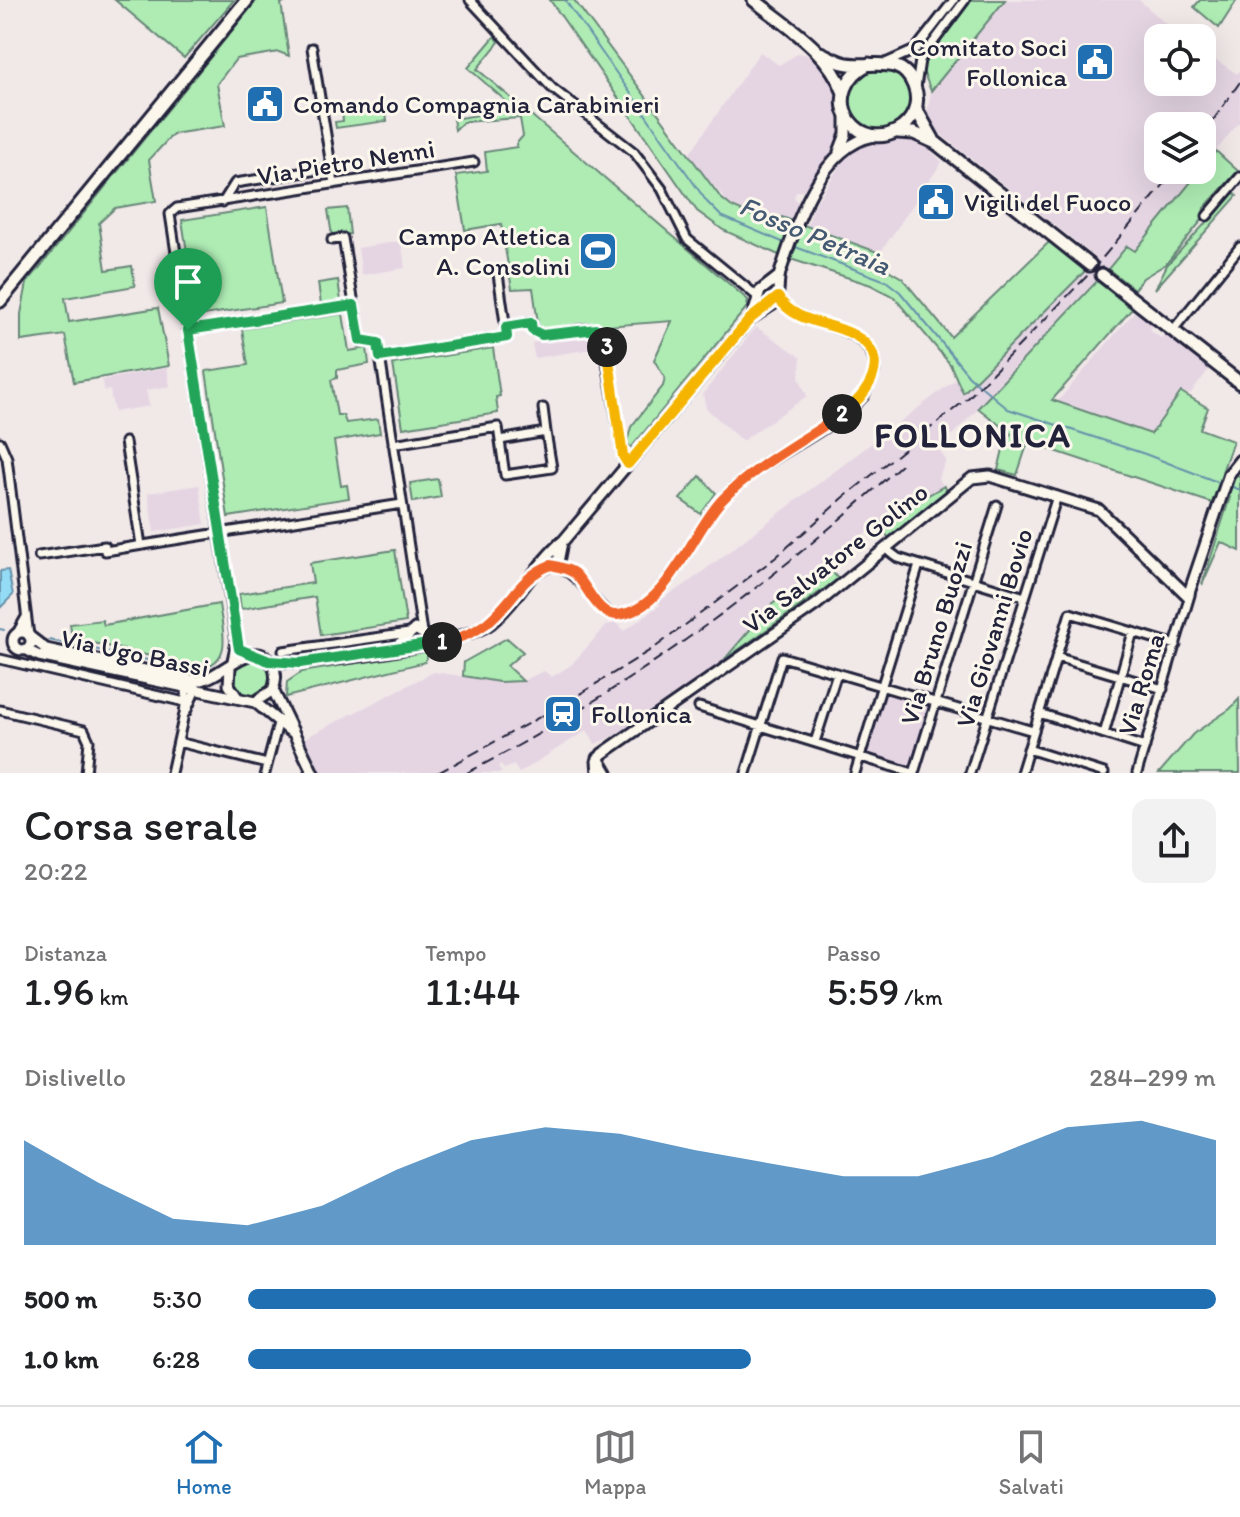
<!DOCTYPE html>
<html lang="it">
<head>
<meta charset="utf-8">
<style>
  :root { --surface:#fff; --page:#f2f2f2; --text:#202124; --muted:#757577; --line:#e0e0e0; --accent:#1f6fb2 }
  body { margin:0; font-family:Itim,sans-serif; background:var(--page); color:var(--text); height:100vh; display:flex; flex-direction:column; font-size:30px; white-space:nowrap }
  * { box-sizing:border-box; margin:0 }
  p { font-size:26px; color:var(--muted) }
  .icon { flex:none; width:44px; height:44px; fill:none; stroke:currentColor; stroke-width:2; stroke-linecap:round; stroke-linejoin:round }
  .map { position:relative; height:773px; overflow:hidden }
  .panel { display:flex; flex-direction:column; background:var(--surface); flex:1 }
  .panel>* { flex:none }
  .buttons { position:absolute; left:1144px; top:24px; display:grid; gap:16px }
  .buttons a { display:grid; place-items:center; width:72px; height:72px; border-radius:16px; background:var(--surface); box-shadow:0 8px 32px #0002; font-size:40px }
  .pin { position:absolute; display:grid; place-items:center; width:68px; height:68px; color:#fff; margin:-82px -34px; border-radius:50% 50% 50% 0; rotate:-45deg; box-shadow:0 0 8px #0007 }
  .pin .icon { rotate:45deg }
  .km { position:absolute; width:40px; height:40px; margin:-20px; border-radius:50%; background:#222; color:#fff; font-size:22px; line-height:40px; text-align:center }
  .round { display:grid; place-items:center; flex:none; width:84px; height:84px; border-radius:16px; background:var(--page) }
  .summary { display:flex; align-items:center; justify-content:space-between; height:136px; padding:0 24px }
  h1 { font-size:44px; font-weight:600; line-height:60px }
  .metrics { display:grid; grid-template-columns:repeat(3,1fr); gap:12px; height:136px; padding:8px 24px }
  .metrics div { display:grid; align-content:center }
  .metrics b { font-size:40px; font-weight:600 }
  .metrics small { font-size:22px; font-weight:400 }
  .metrics p { font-size:22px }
  .chart { height:224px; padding:16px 24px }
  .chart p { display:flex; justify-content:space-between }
  .chart svg { width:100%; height:144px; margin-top:8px; fill:var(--accent); opacity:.7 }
  ul { padding:0 24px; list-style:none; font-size:26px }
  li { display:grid; grid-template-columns:128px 96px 1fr; align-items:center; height:60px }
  li i { height:20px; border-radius:10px; background:var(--accent) }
  .tabs { display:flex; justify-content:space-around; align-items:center; height:112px; border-top:2px solid var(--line); background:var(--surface); font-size:22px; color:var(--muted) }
  .tabs a { display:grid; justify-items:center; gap:4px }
  .tabs .current { color:var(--accent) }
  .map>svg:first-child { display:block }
  .built { fill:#e5d5e3 }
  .green { fill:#aeecb4; stroke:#688778; stroke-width:2 }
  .water { fill:#94dcf5; stroke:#6692ab; stroke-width:2 }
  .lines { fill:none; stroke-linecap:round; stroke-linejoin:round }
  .stream { stroke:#6692ab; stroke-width:2 }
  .minor-casing { stroke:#22223b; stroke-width:13 }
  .tertiary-casing { stroke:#22223b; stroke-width:15 }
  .secondary-casing { stroke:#22223b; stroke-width:17 }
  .minor { stroke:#fbf7ec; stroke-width:7 }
  .tertiary { stroke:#fbf7ec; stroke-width:9 }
  .secondary { stroke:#fbf7ec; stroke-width:11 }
  .rail { stroke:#22223b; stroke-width:2; stroke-dasharray:12 6; stroke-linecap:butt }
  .split-1-casing { stroke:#fff; stroke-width:16 }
  .split-2-casing { stroke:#fff; stroke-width:16 }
  .split-3-casing { stroke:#fff; stroke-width:16 }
  .split-4-casing { stroke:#fff; stroke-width:16 }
  .split-1 { stroke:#22a559; stroke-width:10 }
  .split-2 { stroke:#f0652b; stroke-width:10 }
  .split-3 { stroke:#f5b400; stroke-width:10 }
  .split-4 { stroke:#22a559; stroke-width:10 }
  .labels { text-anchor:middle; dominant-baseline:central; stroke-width:6; stroke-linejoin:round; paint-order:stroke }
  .poi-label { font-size:26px; fill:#22223b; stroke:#fbf7ec; text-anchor:start }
  .street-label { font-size:26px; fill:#22223b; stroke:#fbf7ec }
  .water-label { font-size:28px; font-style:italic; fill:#445a73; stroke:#fbf7ec }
  .district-label { font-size:34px; font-weight:bold; letter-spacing:2px; fill:#22223b; stroke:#fbf7ec }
</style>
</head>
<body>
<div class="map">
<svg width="1240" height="773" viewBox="0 0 1240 773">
  <rect width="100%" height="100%" fill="#f1e8e8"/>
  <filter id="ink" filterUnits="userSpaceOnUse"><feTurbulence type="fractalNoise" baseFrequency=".0125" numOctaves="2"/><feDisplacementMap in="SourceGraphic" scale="16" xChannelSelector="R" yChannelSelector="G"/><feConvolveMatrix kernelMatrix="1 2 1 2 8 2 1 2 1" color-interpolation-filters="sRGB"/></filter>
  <g filter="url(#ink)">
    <path class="built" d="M1005 0H1139L1182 38H1158V82H1202V55L1207 54 1237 74 1240 70V121L1202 168V126H1158V170H1200L1134 252 1127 246 1010 377 938 449 946 460 938 479 944 486 878 524 771 605 724 660 614 736 595 744 587 730 519 773 514 765 504 769 501 764 498 766 502 773H320L303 739 434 672 499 682 518 683 544 671 552 677 571 665 607 625 616 623 624 631 660 605 658 601 685 585 955 380 1079 266 1086 271 1096 258 939 133 927 115 931 91Z
      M760 52 779 65 799 53 813 56 836 85 839 141 805 191H797L794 197 799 204 792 220 782 217 778 227 732 207 688 156Z
      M905 137 921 140 942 162 880 253 807 225 815 204 848 153 866 143Z
      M401 241 405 268 362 275 358 248Z
      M1135 311 1150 323 1151 331 1161 338 1165 334 1210 368 1190 394 1181 392 1151 434 1057 402Z
      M756 327 801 357 799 377 807 396 742 441 706 408 703 394Z
      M595 333 597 348 535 358 532 343Z
      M167 368 170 386 146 390 149 406 114 412 110 390 104 391 102 380Z
      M199 485 205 524 154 532 148 493Z
      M886 691 930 704 911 767 867 754Z"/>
    <path class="green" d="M115 0H234L184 58Z
      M257 0H300L281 3 289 56 279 52 236 59 217 84 225 126 173 134 149 160 156 201 115 208 99 223 106 270 132 266 135 286 65 298 69 322 158 308 169 366 74 382 65 335 21 341V314L27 283Z
      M550 0H574L721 198 732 207 778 227 782 217 880 253 875 262 902 278 951 337 1049 242 1085 271 963 393 950 364 894 297 871 285 781 256 723 230 697 211Z
      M969 0H1005L931 91 921 66 923 60Z
      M1200 0H1237L1219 28 1194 7Z
      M495 36 499 42 477 69 748 300 747 307 631 448 627 442 631 427 663 386 665 378 654 360 672 321 539 331 533 288 512 289 501 224 465 230 456 175 487 171 485 152 517 147 516 144 523 136 520 118 463 122 455 130 453 119 515 109 468 68Z
      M849 99a31 31 0 1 1 62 0a31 31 0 1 1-62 0Z
      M385 105 387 121 336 128 335 122 343 121 342 111Z
      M1216 151 1238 171 1204 208 1202 220 1166 264 1143 278 1134 289 1108 269 1127 246 1135 251Z
      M1234 192 1237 196 1155 289 1167 265Z
      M267 207 282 303 197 316 182 220Z
      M347 208 350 234 332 236 328 210Z
      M338 280 341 301 321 304 318 283Z
      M1097 281 1132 309 1052 400 1151 434 1181 392 1208 408 1200 429 1233 441 1222 472 1240 476V551L1221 542 1202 585 1230 497 1216 492 1212 503 1028 442 1017 475 998 470 1005 441 1011 434 978 408Z
      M343 314 349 351 367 348 369 364 337 370V378L331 380 337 415H343L346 423 378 419 380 433 334 441 341 486 347 485 349 498 228 517 206 371 248 365 242 329Z
      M493 348 500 396 496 397 498 413 403 428 393 364Z
      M700 476 716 493 701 514 680 499Z
      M438 479 441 497 413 502 410 483Z
      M944 486 947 490 889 538 878 524Z
      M395 550 406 622 321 635 315 597 241 609 239 594 313 583 310 563Z
      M827 565 838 579 724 660 771 605Z
      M219 604C222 628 234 660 202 668L72 638 70 624 102 620 104 625Z
      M507 638 523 652 507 666 523 681 499 682 463 676 464 662Z
      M429 651 425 662 286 697 287 682 302 672Z
      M234 678a18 18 0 1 1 36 0a18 18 0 1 1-36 0Z
      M1239 699 1240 773H1159L1193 734 1230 709Z"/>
    <path class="water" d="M8 570 13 595 0 608V571Z"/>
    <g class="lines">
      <path class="stream" d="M565 0 707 202 721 216 787 244
        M793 246 886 281 900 292 969 376 1008 409 1145 454 1220 483
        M1230 486 1240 490
        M0 629 4 630
        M49 640 202 671"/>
      <g class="minor-casing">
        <path id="minor" d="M470 0 552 88 634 152 662 189 687 239 758 297
          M312 48 334 184
          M888 62 915 50 954 0
          M916 87 920 60 965 0
          M223 202 235 183 331 168
          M1207 216 1240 177
          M332 240 343 238 360 340 378 343 422 632
          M506 327 531 323 532 330C552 344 583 320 602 333L623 456 628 464
          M188 330 354 305
          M1173 330 1240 247
          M380 357 507 337 498 274
          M543 408 546 432
          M0 442 7 458 29 636
          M125 442 141 545
          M393 444 498 427 505 475 552 468 546 432 500 440
          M886 549 898 558 1025 597
          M39 556 105 546V551L402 504
          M552 565C584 572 598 616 617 615 664 613 692 535 717 505 756 459 822 440 864 396L875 371C874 318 802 334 778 297
          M17 633 26 617
          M283 651 409 633
          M1056 657 1163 689
          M0 659 185 702
          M231 665 236 642 233 621 170 214 177 208 474 162
          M699 707 913 773
          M0 710 84 730 89 741 86 773
          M186 712 196 689
          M1039 713 1145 747
          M1104 734 1133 632
          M178 742 267 764
          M815 742 837 673
          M1028 749 1104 773
          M171 773 184 714 187 685
          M265 773 279 720
          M746 773 782 657 1033 731
          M855 773 919 565
          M914 773 997 505
          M970 773 1057 496
          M1021 773 1070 613 1176 645
          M1137 773 1190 595"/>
      </g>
      <g class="tertiary-casing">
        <path id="tertiary" d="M839 152 846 134V116
          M753 315 760 291 778 277
          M537 571 558 562 562 542
          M13 641a9 9 0 1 1 18 0a9 9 0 1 1-18 0Z
          M29 636 46 649 196 681C223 679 254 632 273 666 277 674 276 682 273 690L255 702
          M395 648 415 629 435 641
          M25 649 39 656 255 702 290 731
          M269 661C307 667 462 645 491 623 520 599 536 563 564 540L750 319 775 303C780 295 777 283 780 273 795 227 820 146 874 136
          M230 668 229 685 237 697
          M273 690 313 773
          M598 758 607 773
          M598 773 597 761 602 754 817 604 972 478 990 476 1099 510 1188 596 1229 474 1240 460"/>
      </g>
      <g class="secondary-casing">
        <path id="secondary" d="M754 0C788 27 829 51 844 93
          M820 53C828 56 835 61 843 63 869 70 901 52 914 86 929 125 875 155 850 121 835 100 847 74 869 64
          M916 109 933 139
          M898 132 914 133 936 143 1090 265
          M1102 275 1240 383
          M0 301 247 0"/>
      </g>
      <use href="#minor" class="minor"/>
      <use href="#tertiary" class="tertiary"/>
      <use href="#secondary" class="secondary"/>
      <path class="rail" d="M1202 136 1240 82
        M438 773 567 702 657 646 775 558 843 498 968 398 1089 274 1176 170
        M467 773C628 690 769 586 902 464"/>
    </g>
  </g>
  <g class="lines" filter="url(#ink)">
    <g class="split-1-casing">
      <path id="split-1" d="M188 330 239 649 269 661 300 663 442 642"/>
    </g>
    <g class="split-2-casing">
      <path id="split-2" d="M442 642C510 629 507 581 551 565 559 567 567 568 574 573 587 584 597 616 617 615 666 612 693 530 722 500 754 466 803 441 842 414"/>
    </g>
    <g class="split-3-casing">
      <path id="split-3" d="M607 347 623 456 628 464 750 319 778 297C795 324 829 321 854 335 895 357 867 396 842 414"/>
    </g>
    <g class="split-4-casing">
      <path id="split-4" d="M188 330 354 305 360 340 378 343 380 357 507 337 506 327 531 323 532 330 542 335 597 329 605 336 607 347"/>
    </g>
    <use href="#split-1" class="split-1"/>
    <use href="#split-2" class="split-2"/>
    <use href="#split-3" class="split-3"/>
    <use href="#split-4" class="split-4"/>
  </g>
  <defs>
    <g id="civic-square" transform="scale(2)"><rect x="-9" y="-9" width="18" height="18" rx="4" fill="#1f6fb2" stroke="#fbf7ec"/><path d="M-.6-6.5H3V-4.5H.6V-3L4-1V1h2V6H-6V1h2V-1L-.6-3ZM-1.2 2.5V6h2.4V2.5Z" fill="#fff"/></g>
    <g id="stadium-square" transform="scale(2)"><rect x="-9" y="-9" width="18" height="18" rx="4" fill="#1f6fb2" stroke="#fbf7ec"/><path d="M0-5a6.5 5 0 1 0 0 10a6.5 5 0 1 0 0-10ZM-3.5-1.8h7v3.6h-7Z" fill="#fff"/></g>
    <g id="station-square" transform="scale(2)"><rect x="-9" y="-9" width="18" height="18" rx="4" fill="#1f6fb2" stroke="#fbf7ec"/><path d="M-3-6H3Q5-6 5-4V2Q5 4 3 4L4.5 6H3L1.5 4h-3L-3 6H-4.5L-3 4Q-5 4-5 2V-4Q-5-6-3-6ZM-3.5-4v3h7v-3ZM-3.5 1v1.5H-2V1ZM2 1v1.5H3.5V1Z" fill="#fff"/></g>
  </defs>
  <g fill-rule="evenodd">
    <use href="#civic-square" x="1095" y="62"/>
    <use href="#civic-square" x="265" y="104"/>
    <use href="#civic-square" x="936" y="202"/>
    <use href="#stadium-square" x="598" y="251"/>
    <use href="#station-square" x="563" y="714"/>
  </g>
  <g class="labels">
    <g class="poi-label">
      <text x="1067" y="47" text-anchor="end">Comitato Soci<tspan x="1067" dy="30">Follonica</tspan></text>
      <text x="293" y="104">Comando Compagnia Carabinieri</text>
      <text x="964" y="202">Vigili del Fuoco</text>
      <text x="570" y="236" text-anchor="end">Campo Atletica<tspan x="570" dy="30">A. Consolini</tspan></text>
      <text x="591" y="714">Follonica</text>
    </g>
    <g class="street-label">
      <text transform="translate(346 162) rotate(-9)">Via Pietro Nenni</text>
      <text transform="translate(835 558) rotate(-38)">Via Salvatore Golino</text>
      <text transform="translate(994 628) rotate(-73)">Via Giovanni Bovio</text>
      <text transform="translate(936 633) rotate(-73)">Via Bruno Buozzi</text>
      <text transform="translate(135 653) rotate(12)">Via Ugo Bassi</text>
      <text transform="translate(1141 684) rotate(-73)">Via Roma</text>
    </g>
    <g class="water-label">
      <text transform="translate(815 235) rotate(23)">Fosso Petraia</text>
    </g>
    <g class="district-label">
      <text x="973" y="435">FOLLONICA</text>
    </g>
  </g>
</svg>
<div class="buttons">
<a><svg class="icon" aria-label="locate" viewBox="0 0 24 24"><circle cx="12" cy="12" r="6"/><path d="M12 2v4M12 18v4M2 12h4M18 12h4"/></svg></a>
<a><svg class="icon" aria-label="layers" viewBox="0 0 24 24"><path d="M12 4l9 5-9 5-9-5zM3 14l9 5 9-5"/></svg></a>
</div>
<div class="pin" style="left:188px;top:330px;background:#1e9e55"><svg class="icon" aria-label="arrive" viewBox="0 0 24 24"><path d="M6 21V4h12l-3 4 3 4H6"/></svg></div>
<b class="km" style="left:442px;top:642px">1</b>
<b class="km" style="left:842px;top:414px">2</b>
<b class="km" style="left:607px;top:347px">3</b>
</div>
<section class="panel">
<div class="summary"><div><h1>Corsa serale</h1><p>20:22</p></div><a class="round"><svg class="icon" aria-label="share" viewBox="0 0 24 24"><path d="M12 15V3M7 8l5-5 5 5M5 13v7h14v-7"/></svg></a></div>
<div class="metrics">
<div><p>Distanza</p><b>1.96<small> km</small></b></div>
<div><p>Tempo</p><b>11:44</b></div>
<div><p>Passo</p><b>5:59<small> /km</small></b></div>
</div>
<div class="chart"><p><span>Dislivello</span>284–299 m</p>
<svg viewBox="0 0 160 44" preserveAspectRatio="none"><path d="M0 44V12L10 25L20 36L30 38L40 32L50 21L60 12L70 8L80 10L90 15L100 19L110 23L120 23L130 17L140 8L150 6L160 12V44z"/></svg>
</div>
<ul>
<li><b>500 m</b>5:30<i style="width:100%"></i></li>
<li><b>1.0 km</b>6:28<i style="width:52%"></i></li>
</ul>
</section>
<nav class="tabs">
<a class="current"><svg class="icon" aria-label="home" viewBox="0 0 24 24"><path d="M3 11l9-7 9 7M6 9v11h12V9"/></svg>Home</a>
<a><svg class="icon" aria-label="map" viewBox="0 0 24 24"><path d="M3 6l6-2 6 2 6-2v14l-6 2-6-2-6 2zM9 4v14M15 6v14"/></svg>Mappa</a>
<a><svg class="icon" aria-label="saved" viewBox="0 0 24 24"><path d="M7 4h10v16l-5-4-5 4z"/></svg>Salvati</a>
</nav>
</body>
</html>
